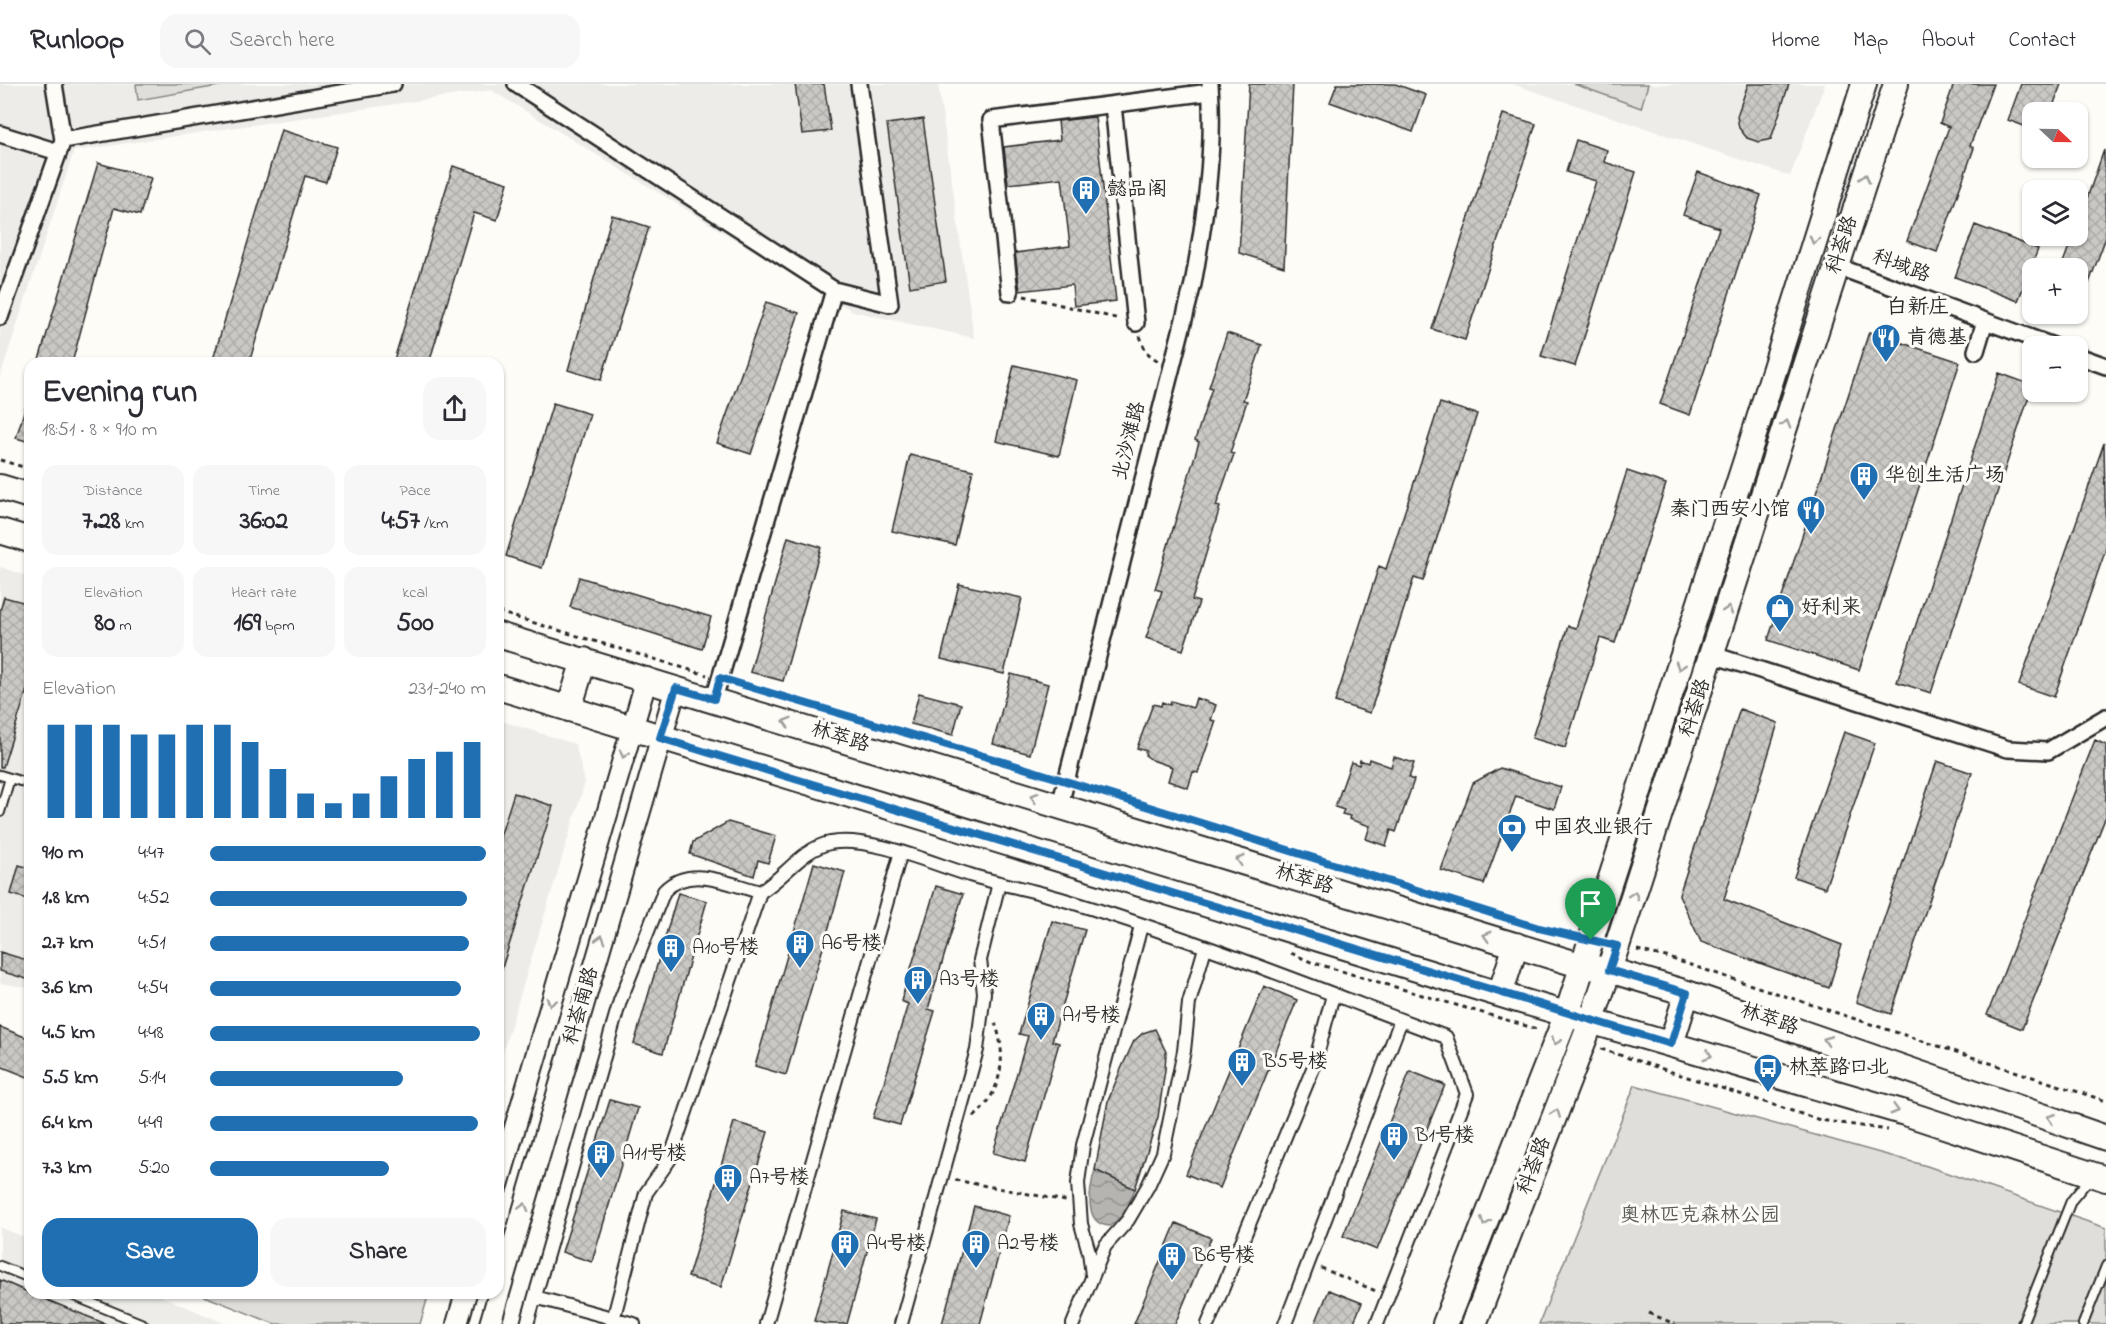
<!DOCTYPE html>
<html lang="en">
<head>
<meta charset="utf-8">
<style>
  :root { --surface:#fff; --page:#f7f7f7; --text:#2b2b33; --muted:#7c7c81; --line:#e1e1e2; --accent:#1f6fb2 }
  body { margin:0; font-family:"Indie Flower","LXGW WenKai TC",sans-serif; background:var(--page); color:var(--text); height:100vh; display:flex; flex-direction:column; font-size:22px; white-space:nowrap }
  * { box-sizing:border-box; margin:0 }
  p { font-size:20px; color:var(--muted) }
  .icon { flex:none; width:33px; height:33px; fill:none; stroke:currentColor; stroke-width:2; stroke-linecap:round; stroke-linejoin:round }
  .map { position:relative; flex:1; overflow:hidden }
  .panel { position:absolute; left:24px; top:273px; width:480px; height:942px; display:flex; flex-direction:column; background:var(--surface); border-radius:18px; box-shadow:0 2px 4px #0004 }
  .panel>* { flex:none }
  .needle { width:39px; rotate:112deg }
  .fabs { position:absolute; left:2022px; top:18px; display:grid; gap:12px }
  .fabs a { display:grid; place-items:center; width:66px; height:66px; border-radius:12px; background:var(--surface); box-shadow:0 2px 4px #0004; font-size:30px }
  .pin { position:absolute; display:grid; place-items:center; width:51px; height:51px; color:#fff; margin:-62px -26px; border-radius:50% 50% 50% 0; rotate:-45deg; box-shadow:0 0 6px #0007 }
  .pin .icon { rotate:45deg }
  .round { display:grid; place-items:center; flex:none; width:63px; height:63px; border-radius:18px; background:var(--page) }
  .head { display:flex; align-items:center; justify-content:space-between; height:102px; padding:0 18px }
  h1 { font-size:33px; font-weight:700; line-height:45px }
  .stats { display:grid; grid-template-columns:repeat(3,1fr); gap:9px; height:102px; padding:6px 18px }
  .stats div { display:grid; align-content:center; border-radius:15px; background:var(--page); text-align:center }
  .stats b { font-size:26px; font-weight:700 }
  .stats small { font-size:16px; font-weight:400 }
  .stats p { font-size:16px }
  .chart { height:168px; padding:12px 18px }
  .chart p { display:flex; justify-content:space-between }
  .chart svg { width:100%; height:108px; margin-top:6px; stroke:var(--accent); stroke-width:6 }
  .cta { display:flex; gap:12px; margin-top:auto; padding:12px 18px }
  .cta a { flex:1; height:69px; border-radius:18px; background:var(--accent); color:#fff; font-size:24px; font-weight:700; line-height:69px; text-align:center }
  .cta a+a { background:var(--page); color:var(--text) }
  ul { padding:0 18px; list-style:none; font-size:20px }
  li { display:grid; grid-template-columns:96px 72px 1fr; align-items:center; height:45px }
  li i { height:15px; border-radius:8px; background:var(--accent) }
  header { display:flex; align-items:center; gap:36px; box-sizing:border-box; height:84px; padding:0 30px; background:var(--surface); border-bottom:2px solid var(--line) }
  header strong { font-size:28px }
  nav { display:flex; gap:33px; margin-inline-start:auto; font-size:21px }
  .search { width:420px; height:54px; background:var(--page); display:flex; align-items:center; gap:15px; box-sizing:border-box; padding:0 21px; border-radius:18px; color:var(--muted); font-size:22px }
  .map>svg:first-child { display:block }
  .built { fill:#edece8 }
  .green { fill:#dfdeda; stroke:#858482; stroke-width:1.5 }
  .water { fill:url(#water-waves); stroke:#7e7d7b; stroke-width:1.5 }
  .building { fill:url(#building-cross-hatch); stroke:#2b2b2b; stroke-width:1.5 }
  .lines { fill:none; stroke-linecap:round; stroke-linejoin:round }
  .service-casing { stroke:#2b2b2b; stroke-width:12 }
  .pedestrian-casing { stroke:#2b2b2b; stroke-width:16 }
  .minor-casing { stroke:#2b2b2b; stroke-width:20 }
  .tertiary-casing { stroke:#2b2b2b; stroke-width:24 }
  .primary-casing { stroke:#2b2b2b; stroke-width:28 }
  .path { stroke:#2b2b2b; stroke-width:3; stroke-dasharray:4.5 4.5; stroke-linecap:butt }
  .service { stroke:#fdfcf7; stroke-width:8 }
  .pedestrian { stroke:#fdfcf7; stroke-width:12 }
  .minor { stroke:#fdfcf7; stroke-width:15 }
  .tertiary { stroke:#fdfcf7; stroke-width:20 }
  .primary { stroke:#fdfcf7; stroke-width:24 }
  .oneway { stroke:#9e9e9b }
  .route-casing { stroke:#fff; stroke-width:12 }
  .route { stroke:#1f6fb2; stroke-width:8 }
  .labels { text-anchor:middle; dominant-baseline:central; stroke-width:6; stroke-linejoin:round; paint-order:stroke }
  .poi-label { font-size:20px; fill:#2b2b2b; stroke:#fdfcf7; text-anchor:start }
  .street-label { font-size:20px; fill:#2b2b2b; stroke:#fdfcf7 }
  .park-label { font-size:20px; fill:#585857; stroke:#fdfcf7 }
  .neighbourhood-label { font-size:21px; fill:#2b2b2b; stroke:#fdfcf7 }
</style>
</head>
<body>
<header>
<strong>Runloop</strong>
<div class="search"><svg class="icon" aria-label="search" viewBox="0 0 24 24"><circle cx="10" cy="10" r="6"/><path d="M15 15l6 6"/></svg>Search here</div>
<nav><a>Home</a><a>Map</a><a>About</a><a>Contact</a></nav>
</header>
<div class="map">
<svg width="2106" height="1240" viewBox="0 0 2106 1240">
  <defs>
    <pattern id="water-waves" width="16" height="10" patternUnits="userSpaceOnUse" patternTransform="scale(1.5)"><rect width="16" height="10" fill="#b5b4b1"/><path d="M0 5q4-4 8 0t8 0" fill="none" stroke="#939390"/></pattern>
    <pattern id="building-cross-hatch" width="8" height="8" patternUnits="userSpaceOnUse" patternTransform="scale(1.5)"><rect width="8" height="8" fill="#c9c8c4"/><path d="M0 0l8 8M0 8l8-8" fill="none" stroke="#adaca9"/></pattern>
  </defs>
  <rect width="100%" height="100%" fill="#fdfcf7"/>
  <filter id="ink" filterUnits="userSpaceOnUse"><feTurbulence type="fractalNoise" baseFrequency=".0167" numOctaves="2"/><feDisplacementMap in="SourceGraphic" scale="12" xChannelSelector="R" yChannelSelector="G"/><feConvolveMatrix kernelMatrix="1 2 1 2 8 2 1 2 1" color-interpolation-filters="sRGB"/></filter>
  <g filter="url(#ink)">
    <path class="built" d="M0 0H938L974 254 852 227 491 6 74 67 0 293Z
      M1512 0H1825L1790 92Z
      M0 483 30 493V904L0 899Z
      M498 636 575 660 585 698 498 984Z
      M0 1143 30 1156V1209H154L226 1240H0Z"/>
    <path class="green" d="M136 0H230L138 16Z
      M1574 0H1648L1641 24Z
      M1635 1001 1927 1082 2106 1144V1240H1539Z
      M197 1209H429L420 1240H275Z"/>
    <path class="water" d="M1095 1086 1135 1105 1124 1130 1110 1142C1082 1141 1090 1103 1095 1086Z"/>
    <path class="building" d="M795 0H824L831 47 802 50Z
      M1249 0H1293L1284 183 1239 169Z
      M1337 0H1395L1426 11 1413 48 1330 18Z
      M1748 0H1789L1771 55 1759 58 1747 54 1739 44 1737 32Z
      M1954 0H1993L1970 62 1974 64 1937 168 1907 157 1949 43 1940 39Z
      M2021 0H2061L2051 28H2032V45L2008 36Z
      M1503 30 1536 40 1465 256 1432 245Z
      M1095 33 1116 217 1074 222 1072 201 1020 207 1015 169 1070 162 1062 94 1008 100 1004 63 1060 56 1058 37Z
      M923 35 946 197 910 203 887 40Z
      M281 46 337 63 326 98 305 92 249 279H212Z
      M1576 56 1607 66 1604 78 1636 88 1575 282 1541 272 1596 97 1566 88Z
      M2104 66 2106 153 2079 226 2078 184H2061L2073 152H2078V140Z
      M98 79 151 94 140 131 114 124 72 279H38Z
      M453 82 508 99 497 136 474 129 429 279H393Z
      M1698 88 1761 111 1690 331 1660 320 1719 144 1683 131Z
      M612 131 649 143 601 296 568 286Z
      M1975 141 2038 165 2018 217 1955 193Z
      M766 218 799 229 751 370 717 359Z
      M1869 248 1960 278 1859 586 1768 556Z
      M1227 249 1262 261 1243 316 1247 317 1230 369 1234 370 1216 422 1220 423 1192 516 1199 518 1183 566 1146 554 1162 507 1155 505 1199 358 1195 356 1212 304 1209 303Z
      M1014 281 1077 296 1059 372 996 357Z
      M1999 289 2032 301V303L1931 609 1897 598Z
      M27 318H30V358L16 354Z
      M553 319 590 330 542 484 506 472Z
      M1440 319 1477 330 1423 497 1414 494 1370 629 1335 618 1379 482 1386 485Z
      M2104 359 2106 465 2054 613 2019 601Z
      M910 371 973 386 955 461 892 447Z
      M1627 387 1666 400 1615 559 1600 554 1565 664 1532 654 1568 542 1576 544Z
      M788 453 821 463 783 597 750 588Z
      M579 493 711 533 702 565 570 523Z
      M959 500 1022 514 1004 590 941 575Z
      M4 513 30 520V596L3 683H0V527Z
      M1011 590 1048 600 1030 670 993 660Z
      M919 609 961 620 953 651 911 640Z
      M1196 614 1216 621 1211 636 1216 637 1198 689 1193 688 1188 704 1168 697 1172 683 1152 676 1145 671 1146 667 1137 664 1153 620 1161 622 1162 618 1170 621 1171 617 1193 624Z
      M1740 625 1778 639 1724 815 1842 861 1829 904 1701 858 1679 811Z
      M1844 648 1875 659 1825 804 1794 793Z
      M2095 656 2106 661V732L2022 945 1987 931Z
      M1394 673 1414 679 1409 694 1414 696 1396 748 1391 746 1386 762 1366 755 1370 742 1349 735 1350 732 1342 730 1344 726 1335 723 1351 678 1359 681 1360 676 1368 679 1369 675 1391 683Z
      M1937 677 1972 689 1891 930 1856 918Z
      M1500 684 1561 703 1554 725 1516 712 1484 800 1441 786 1473 699Z
      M514 709 553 722 501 887 498 886V759Z
      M728 738 776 752 768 779 758 776 754 792 690 770 693 758Z
      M814 779 845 788 786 991 755 982Z
      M19 781 30 784V816L11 810Z
      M936 802 963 810 928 925 935 927 900 1041 873 1034 908 920 901 917Z
      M678 809 707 817 663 969 634 960Z
      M1052 837 1085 846 1052 957 1059 959 1025 1078 993 1069 1028 952 1019 950Z
      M0 868 30 877V896L0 887Z
      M1264 902 1297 916 1220 1104 1186 1090Z
      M0 943 30 955V994L0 982Z
      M1155 945 1166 968 1165 986 1158 1033 1135 1105 1095 1086 1108 1017 1121 985 1134 957 1143 949Z
      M1410 987 1445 1001 1377 1166 1343 1152Z
      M610 1016 638 1024 592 1178 562 1168Z
      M734 1038 768 1048 721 1203 688 1193Z
      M974 1122 1009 1132 980 1240H942Z
      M844 1127 876 1135 847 1240H826L814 1237Z
      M1176 1139 1211 1154 1175 1240H1134Z
      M0 1196 30 1209 106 1240H0Z
      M1329 1206 1362 1219 1353 1240H1315Z"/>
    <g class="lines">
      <g class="service-casing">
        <path id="service" d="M0 691 30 700
          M0 728 10 694
          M0 1182 30 1194
          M67 1209 143 1240
          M2022 1240 2071 1117 2091 1093
          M2083 1240 2106 1182"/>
      </g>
      <g class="pedestrian-casing">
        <path id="pedestrian" d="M1092 1191 1089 1168 1081 1140 1078 1099 1083 1061 1141 842
          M535 1213 634 1240
          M527 1240 620 917 664 807C690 780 729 800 760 808 784 794 803 764 830 759 868 751 933 780 970 791 999 800 1029 805 1058 814 1189 853 1318 905 1446 953L1467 1010 1377 1240
          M612 1240 646 1109 670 1075 760 808
          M766 1240 901 768
          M901 1240 977 966 984 909 980 876 999 799
          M1073 1240 1105 1162 1128 1136 1148 1102 1163 1069 1184 967 1189 919 1205 864
          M1208 1240 1314 982 1333 911
          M1285 1240 1401 936"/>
      </g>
      <g class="minor-casing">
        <path id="minor" d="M516 0 834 206 890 220 859 0
          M1113 21 1136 239
          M0 50 58 68
          M63 56 393 0
          M1836 182 2053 262
          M1010 209 991 36 1210 8
          M0 233 63 56 54 0
          M1976 267 1985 237
          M2078 272 2106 282
          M1713 571 2008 665 2048 667 2106 633
          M714 615 834 206
          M1060 721 1193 200C1205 134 1215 68 1210 0"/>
      </g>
      <g class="tertiary-casing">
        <path id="tertiary" d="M498 1101 647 594
          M457 1240 466 1209
          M490 1240 676 604"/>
      </g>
      <g class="primary-casing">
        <path id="primary" d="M0 403 30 412
          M0 447 30 456
          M498 551 1583 882 1609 886 1687 909 2106 1054
          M498 603 1518 916 1905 1029 2106 1095
          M569 625 584 576
          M1500 910 1516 861
          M1671 960 1687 909
          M1445 1240 1567 930 1747 373 1864 0
          M1474 1240 1591 938 1617 862 1896 0"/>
      </g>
      <path class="path" d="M1024 212 1119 235
        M1140 252 1146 268 1158 277
        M0 376 30 385
        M498 528 707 591
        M734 599 1052 694
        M1081 703 1539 844 1572 851
        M1637 866 1666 873 2106 1017
        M1291 869 1311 878 1540 946
        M1601 965 1820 1036 1888 1046
        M974 1033C1001 1010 1008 972 995 939
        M955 1096 1066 1117
        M1321 1184 1376 1207
        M1649 1229 1675 1240"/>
      <use href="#service" class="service"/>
      <use href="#pedestrian" class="pedestrian"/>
      <use href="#minor" class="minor"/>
      <use href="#tertiary" class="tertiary"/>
      <use href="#primary" class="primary"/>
    </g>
    <defs><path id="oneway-chevron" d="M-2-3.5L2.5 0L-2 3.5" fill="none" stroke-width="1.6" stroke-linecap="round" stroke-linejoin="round" transform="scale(1.5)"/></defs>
    <g class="oneway">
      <use href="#oneway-chevron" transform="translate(1865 94) rotate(-72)"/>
      <use href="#oneway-chevron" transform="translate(1814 156) rotate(107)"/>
      <use href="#oneway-chevron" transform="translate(1786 340) rotate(-73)"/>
      <use href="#oneway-chevron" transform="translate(1728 526) rotate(-72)"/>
      <use href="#oneway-chevron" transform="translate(1680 582) rotate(108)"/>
      <use href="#oneway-chevron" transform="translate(787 638) rotate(-163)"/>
      <use href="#oneway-chevron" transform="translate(624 670) rotate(106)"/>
      <use href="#oneway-chevron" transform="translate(1034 713) rotate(-163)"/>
      <use href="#oneway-chevron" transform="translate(1240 776) rotate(-163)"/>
      <use href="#oneway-chevron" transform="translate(1634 811) rotate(-72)"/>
      <use href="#oneway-chevron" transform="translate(1487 852) rotate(-163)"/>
      <use href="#oneway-chevron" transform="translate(601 855) rotate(-74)"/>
      <use href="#oneway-chevron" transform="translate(551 918) rotate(106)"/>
      <use href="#oneway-chevron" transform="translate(1827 956) rotate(-161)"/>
      <use href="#oneway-chevron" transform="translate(1556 957) rotate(111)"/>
      <use href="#oneway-chevron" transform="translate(1708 971) rotate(16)"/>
      <use href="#oneway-chevron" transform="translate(1895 1026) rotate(16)"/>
      <use href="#oneway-chevron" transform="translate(1556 1029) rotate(-69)"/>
      <use href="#oneway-chevron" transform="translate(2051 1034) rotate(-160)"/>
      <use href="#oneway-chevron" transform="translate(524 1123) rotate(-74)"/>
      <use href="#oneway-chevron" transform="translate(1485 1138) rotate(111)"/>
    </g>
  </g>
  <g class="lines" filter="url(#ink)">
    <g class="route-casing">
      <path id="route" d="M720 594 1014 681 1539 844 1617 862 1609 886 1687 909 1671 960 660 654 676 604 714 615Z"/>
    </g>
    <use href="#route" class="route"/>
  </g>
  <defs>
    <g id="building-pin" transform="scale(1.5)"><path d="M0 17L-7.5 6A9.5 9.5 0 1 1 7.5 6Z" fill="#1f6fb2" stroke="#fdfcf7"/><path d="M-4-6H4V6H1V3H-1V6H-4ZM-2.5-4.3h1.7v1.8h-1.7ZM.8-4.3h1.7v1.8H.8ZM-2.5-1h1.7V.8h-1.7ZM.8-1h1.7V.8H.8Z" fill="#fff"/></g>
    <g id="restaurant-pin" transform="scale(1.5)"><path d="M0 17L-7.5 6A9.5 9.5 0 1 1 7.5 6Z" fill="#1f6fb2" stroke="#fdfcf7"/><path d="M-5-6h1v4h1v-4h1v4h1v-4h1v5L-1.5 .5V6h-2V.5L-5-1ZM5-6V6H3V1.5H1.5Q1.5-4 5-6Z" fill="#fff"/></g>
    <g id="shop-pin" transform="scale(1.5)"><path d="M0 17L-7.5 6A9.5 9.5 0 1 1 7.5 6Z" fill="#1f6fb2" stroke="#fdfcf7"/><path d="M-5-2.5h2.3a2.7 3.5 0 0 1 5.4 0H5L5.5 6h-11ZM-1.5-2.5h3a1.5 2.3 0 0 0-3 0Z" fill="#fff"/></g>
    <g id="bank-pin" transform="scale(1.5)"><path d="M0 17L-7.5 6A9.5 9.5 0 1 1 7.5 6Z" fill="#1f6fb2" stroke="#fdfcf7"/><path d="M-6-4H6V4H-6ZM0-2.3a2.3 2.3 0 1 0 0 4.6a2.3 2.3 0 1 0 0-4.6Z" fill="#fff"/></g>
    <g id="bus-pin" transform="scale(1.5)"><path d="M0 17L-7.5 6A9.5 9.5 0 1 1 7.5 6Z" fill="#1f6fb2" stroke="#fdfcf7"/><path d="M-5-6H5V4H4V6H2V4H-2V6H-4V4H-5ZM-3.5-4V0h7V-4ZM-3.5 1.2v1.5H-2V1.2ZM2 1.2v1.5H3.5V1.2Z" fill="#fff"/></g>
  </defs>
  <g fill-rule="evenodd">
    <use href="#building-pin" x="1086" y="106"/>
    <use href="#restaurant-pin" x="1886" y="254"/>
    <use href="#building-pin" x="1864" y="392"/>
    <use href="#restaurant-pin" x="1811" y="426"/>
    <use href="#shop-pin" x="1780" y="524"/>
    <use href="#bank-pin" x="1512" y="744"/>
    <use href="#building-pin" x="800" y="860"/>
    <use href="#building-pin" x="671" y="864"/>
    <use href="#building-pin" x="918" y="896"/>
    <use href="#building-pin" x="1041" y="932"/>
    <use href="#building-pin" x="1242" y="978"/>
    <use href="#bus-pin" x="1768" y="984"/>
    <use href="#building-pin" x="1394" y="1052"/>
    <use href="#building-pin" x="601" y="1070"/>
    <use href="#building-pin" x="728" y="1094"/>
    <use href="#building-pin" x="845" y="1160"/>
    <use href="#building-pin" x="976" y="1160"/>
    <use href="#building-pin" x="1172" y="1172"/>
  </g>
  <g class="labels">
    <g class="poi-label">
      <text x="1107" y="106">懿品阁</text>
      <text x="1907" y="254">肯德基</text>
      <text x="1885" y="392">华创生活广场</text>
      <text x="1790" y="426" text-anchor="end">秦门西安小馆</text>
      <text x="1801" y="524">好利来</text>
      <text x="1533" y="744">中国农业银行</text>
      <text x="821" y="860">A6号楼</text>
      <text x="692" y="864">A10号楼</text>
      <text x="939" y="896">A3号楼</text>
      <text x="1062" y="932">A1号楼</text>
      <text x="1263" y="978">B5号楼</text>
      <text x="1789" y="984">林萃路口北</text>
      <text x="1415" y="1052">B1号楼</text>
      <text x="622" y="1070">A11号楼</text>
      <text x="749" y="1094">A7号楼</text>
      <text x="866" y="1160">A4号楼</text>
      <text x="997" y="1160">A2号楼</text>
      <text x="1193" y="1172">B6号楼</text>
    </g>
    <g class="street-label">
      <text transform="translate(1843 161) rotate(-72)">科荟路</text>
      <text transform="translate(1901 183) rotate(20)">科域路</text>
      <text transform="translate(1130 357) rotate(-76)">北沙滩路</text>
      <text transform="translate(1696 624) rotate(-72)">科荟路</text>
      <text transform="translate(840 654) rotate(17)">林萃路</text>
      <text transform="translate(1304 796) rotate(17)">林萃路</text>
      <text transform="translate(582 922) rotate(-74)">科荟南路</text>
      <text transform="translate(1769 936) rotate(19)">林萃路</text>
      <text transform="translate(1535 1082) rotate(-69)">科荟路</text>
    </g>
    <g class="park-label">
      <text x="1700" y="1132">奥林匹克森林公园</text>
    </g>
    <g class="neighbourhood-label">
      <text x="1918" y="224">白新庄</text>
    </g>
  </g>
</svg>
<div class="fabs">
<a><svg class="needle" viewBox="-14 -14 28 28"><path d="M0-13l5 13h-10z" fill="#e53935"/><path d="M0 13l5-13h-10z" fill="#7c7c81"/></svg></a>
<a><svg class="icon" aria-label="layers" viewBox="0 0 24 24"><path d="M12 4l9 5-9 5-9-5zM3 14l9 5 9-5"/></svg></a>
<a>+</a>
<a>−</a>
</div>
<div class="pin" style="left:1591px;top:856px;background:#1e9e55"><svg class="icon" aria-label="arrive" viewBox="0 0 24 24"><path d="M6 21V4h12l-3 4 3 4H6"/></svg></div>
<section class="panel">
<div class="head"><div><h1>Evening run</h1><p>18:51 · 8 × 910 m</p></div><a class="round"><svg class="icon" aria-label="share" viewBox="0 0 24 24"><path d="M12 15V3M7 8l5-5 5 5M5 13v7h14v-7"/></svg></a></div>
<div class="stats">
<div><p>Distance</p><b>7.28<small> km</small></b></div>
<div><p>Time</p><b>36:02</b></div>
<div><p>Pace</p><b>4:57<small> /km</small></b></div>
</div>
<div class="stats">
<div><p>Elevation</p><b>80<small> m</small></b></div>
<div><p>Heart rate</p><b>169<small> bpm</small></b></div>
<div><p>kcal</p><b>500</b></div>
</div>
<div class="chart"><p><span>Elevation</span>231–240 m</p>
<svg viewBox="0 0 160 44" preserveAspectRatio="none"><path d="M5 44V6M15 44V6M25 44V6M35 44V10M45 44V10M55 44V6M65 44V6M75 44V13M85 44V24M95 44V34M105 44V38M115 44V34M125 44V27M135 44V20M145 44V17M155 44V13"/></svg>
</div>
<ul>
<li><b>910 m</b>4:47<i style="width:100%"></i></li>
<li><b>1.8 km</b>4:52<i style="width:93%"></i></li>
<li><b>2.7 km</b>4:51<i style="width:94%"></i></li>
<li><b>3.6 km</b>4:54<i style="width:91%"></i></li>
<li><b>4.5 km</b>4:48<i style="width:98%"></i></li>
<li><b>5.5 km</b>5:14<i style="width:70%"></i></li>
<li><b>6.4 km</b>4:49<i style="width:97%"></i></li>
<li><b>7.3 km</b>5:20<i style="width:65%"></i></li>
</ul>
<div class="cta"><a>Save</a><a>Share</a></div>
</section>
</div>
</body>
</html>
